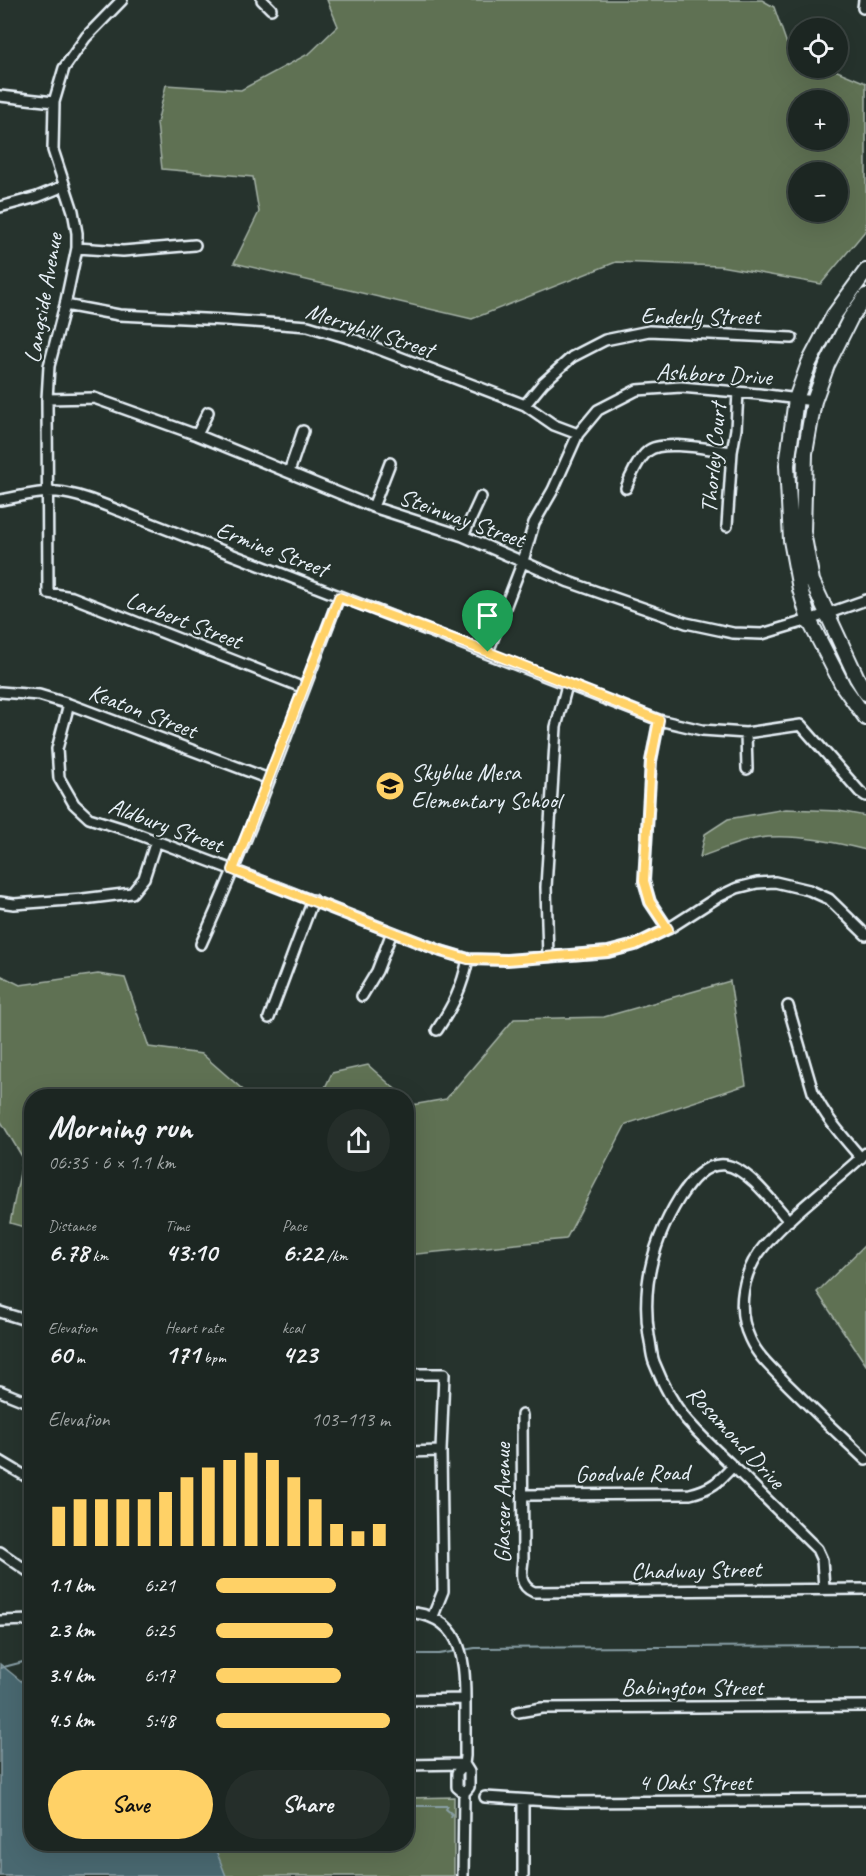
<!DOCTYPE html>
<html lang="en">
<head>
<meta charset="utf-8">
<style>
  :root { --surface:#1c2622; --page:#252e2a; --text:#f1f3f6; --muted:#a0a5a5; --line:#3a4340; --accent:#ffd166 }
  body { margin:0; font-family:Caveat,sans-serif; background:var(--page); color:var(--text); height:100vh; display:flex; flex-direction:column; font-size:22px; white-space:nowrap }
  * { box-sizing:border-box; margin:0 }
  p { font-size:20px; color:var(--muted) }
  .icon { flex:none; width:33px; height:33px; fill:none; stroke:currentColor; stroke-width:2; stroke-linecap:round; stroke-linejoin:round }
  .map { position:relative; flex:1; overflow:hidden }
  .drawer { position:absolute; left:24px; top:1089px; width:390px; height:762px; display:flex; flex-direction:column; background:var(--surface); border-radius:24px; box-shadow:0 6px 24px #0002,0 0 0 2px var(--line) }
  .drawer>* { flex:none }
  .buttons { position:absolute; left:788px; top:18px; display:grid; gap:12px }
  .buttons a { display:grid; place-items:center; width:60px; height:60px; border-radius:50%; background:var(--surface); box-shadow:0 6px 24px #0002,0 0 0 2px var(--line); font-size:30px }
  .pin { position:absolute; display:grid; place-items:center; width:51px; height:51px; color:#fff; margin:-62px -26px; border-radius:50% 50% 50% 0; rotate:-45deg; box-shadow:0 0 6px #0007 }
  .pin .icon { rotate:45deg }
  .round { display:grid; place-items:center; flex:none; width:63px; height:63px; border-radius:32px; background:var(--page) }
  .summary { display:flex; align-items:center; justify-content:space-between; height:102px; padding:0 24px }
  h1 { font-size:33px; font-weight:800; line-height:45px }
  .stats { display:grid; grid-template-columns:repeat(3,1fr); gap:9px; height:102px; padding:6px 24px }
  .stats div { display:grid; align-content:center }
  .stats b { font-size:26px; font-weight:800 }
  .stats small { font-size:16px; font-weight:400 }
  .stats p { font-size:16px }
  .chart { height:168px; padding:12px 24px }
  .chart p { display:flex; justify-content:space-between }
  .chart svg { width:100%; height:108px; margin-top:6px; stroke:var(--accent); stroke-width:6 }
  .button { display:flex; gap:12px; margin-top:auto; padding:12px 24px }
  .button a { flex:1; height:69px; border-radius:36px; background:var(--accent); color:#111; font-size:24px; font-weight:800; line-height:69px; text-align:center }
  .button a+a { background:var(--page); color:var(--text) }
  ul { padding:0 24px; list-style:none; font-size:20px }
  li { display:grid; grid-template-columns:96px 72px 1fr; align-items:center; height:45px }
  li i { height:15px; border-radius:8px; background:var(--accent) }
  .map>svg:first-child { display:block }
  .green { fill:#5f7153; stroke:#a4b1a6; stroke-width:1.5; fill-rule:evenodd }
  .water { fill:#496870; stroke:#899fa6; stroke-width:1.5 }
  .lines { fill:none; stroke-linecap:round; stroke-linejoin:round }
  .stream { stroke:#899fa6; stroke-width:2 }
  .minor-casing { stroke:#e8f1f8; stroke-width:14 }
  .secondary-casing { stroke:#e8f1f8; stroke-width:18 }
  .minor { stroke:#26332d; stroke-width:9 }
  .secondary { stroke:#26332d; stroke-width:14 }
  .route-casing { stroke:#fff; stroke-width:12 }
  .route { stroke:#ffd166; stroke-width:8 }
  .labels { text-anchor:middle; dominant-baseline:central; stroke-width:4.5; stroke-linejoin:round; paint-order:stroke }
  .street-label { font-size:24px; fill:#e8f1f8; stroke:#26332d }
  .poi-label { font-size:24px; fill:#e8f1f8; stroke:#26332d; text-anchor:start }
</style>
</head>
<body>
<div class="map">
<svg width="866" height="1876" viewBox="0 0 866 1876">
  <rect width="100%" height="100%" fill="#26332d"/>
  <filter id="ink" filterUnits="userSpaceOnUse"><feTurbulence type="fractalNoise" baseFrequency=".0167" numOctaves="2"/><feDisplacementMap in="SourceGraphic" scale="12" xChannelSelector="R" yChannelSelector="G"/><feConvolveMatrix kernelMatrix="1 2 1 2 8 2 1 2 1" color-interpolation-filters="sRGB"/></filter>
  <g filter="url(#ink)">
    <path class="green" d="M327 0H762L774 7 789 50 798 54V68H830L866 83V230L821 284 720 266 616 262 472 319 234 263 259 212 253 177 162 169 157 123 166 85 241 90 310 53 338 26ZM798 100H837V140H798ZM837 172V212H798V172Z
      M786 809 839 811 866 816V850C834 842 801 835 768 837 745 839 722 849 700 857L705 834 728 819Z
      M98 974 125 978 149 1047 202 1054 250 1096H32L31 1229 10 1223 23 1158 0 1120V975L20 985Z
      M730 981 746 1085 626 1124 566 1239 407 1255V1100L412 1105 446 1099 514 1019 604 1017Z
      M368 1065 403 1096H321L332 1073Z
      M866 1244V1365L817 1292Z
      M454 1797V1876H8L32 1844H406L407 1798Z"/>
    <path class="water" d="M0 1664 31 1689 32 1844H208L217 1853 226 1876H0Z"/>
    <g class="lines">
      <path class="stream" d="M463 1650 475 1648 866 1646
        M406 1654H439L457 1651
        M0 1668 23 1662 32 1661
        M406 1806H448L446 1809 452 1814 451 1817"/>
      <g class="minor-casing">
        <path id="minor" d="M122 0 86 37 64 68 54 102 53 150 73 211 77 233V248L65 305 49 366 47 399 48 593 72 597 304 688
          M262 0 271 9
          M863 8 864 0
          M0 96 54 102
          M0 207 37 197 64 186
          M77 248 123 251 195 245
          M65 305 119 315 225 320 308 326 355 340 525 405 554 425 578 434
          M47 399 94 398 197 435 373 507 463 536 569 582 686 623 733 633 762 634 809 620 866 600
          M525 405 543 383 572 357 605 340 649 331 792 338
          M197 435 208 412
          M289 472 303 431
          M626 488C630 477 639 458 648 451 662 439 713 450 732 452
          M0 500C18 497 38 491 57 492 80 494 104 505 125 513L659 720 702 730 746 733 801 725 860 792 866 796
          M373 507 390 463
          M727 526 732 452 736 429 738 392
          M463 536 481 497
          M488 652 523 561 534 523 553 490 578 434 598 410 637 390 681 387 759 394 814 401
          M0 692 39 695 69 704 269 779
          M69 704 57 749 59 778 74 804 89 818 124 829 241 873 441 951 468 959 507 960 608 952 635 945 668 929 718 897 737 888 757 883 775 882 809 890 829 899 866 935
          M659 720 651 761 644 881 650 902 668 929
          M746 733 747 769
          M0 902 14 904 83 899 132 893 144 878 156 841
          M201 944C252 831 295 713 339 597
          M548 957 546 887 556 727 567 685
          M362 996 377 971 392 932
          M788 1006 813 1092C825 1117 843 1137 861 1158
          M269 1018 313 900
          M437 1030C453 1006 462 988 468 959
          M866 1153C833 1184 795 1210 765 1245 743 1270 735 1308 750 1339 758 1357 774 1370 787 1384 813 1410 839 1435 866 1460
          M789 1221C774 1204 748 1168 725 1165 704 1163 690 1182 680 1197 653 1240 641 1285 649 1336 651 1344 651 1354 654 1362 662 1382 672 1402 685 1418 701 1437 721 1455 739 1472 765 1498 791 1523 817 1549L822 1560 824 1588
          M0 1312 32 1322
          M406 1374H444L441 1451 443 1591 433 1616
          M0 1391 32 1404
          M522 1415 523 1560C521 1574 519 1586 534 1592L866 1589
          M406 1452 441 1451
          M0 1461 32 1480
          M523 1495 690 1494C711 1489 719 1482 733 1466
          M0 1552 32 1574
          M406 1612C461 1615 465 1655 465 1700 465 1719 465 1738 465 1756L464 1764 406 1765
          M0 1621 32 1620
          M406 1700 465 1699
          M518 1712 542 1708 866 1706
          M485 1797 564 1802 866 1800
          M523 1800V1876
          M463 1876 464 1793 469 1787V1772L464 1764 457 1773V1787L464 1793"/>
      </g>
      <g class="secondary-casing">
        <path id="secondary" d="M866 271 834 315 809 363 796 399 787 465 791 540 800 589 809 620 843 686 866 718
          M866 296 851 317 827 365 814 401 805 453 803 532 812 581 857 678 866 693"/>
      </g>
      <use href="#minor" class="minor"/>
      <use href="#secondary" class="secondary"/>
    </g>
  </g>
  <g class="lines" filter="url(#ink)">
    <g class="route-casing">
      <path id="route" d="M339 597 488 652 659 720 651 761 644 881 650 902 668 929 635 945 608 952 507 960 468 959 441 951 233 870Z"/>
    </g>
    <use href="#route" class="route"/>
  </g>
  <defs>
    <g id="school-disc" transform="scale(1.5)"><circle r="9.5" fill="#ffd166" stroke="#26332d"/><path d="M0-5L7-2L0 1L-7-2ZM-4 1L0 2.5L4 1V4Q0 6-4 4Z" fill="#111"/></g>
  </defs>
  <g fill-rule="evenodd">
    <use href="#school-disc" x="390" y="786"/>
  </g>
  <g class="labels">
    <g class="street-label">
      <text transform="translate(43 298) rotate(-80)">Langside Avenue</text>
      <text x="700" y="316">Enderly Street</text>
      <text transform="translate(370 330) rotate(18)">Merryhill Street</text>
      <text transform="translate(714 374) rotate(3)">Ashboro Drive</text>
      <text transform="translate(713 458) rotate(-85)">Thorley Court</text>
      <text transform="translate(462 518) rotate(20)">Steinway Street</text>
      <text transform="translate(272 549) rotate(21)">Ermine Street</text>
      <text transform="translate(184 620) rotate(21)">Larbert Street</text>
      <text transform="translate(143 711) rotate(21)">Keaton Street</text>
      <text transform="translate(166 825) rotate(20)">Aldbury Street</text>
      <text transform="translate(736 1437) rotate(47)">Rosamond Drive</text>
      <text transform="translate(632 1473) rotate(-1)">Goodvale Road</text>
      <text transform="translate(502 1503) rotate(-90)">Glasser Avenue</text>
      <text transform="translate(696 1570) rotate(-1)">Chadway Street</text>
      <text x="692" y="1687">Babington Street</text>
      <text x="695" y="1782">4 Oaks Street</text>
    </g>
    <g class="poi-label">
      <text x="411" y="772">Skyblue Mesa<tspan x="411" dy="28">Elementary School</tspan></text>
    </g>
  </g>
</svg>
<div class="buttons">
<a><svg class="icon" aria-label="locate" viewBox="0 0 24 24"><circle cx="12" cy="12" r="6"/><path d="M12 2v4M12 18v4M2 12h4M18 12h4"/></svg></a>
<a>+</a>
<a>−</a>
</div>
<div class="pin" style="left:488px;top:652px;background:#1e9e55"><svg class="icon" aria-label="arrive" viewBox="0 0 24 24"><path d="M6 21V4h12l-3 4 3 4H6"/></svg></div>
<section class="drawer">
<div class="summary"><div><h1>Morning run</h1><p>06:35 · 6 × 1.1 km</p></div><a class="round"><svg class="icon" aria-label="share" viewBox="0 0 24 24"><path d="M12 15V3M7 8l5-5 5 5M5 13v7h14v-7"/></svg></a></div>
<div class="stats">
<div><p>Distance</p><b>6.78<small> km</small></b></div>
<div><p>Time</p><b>43:10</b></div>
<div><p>Pace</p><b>6:22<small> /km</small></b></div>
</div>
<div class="stats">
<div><p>Elevation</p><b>60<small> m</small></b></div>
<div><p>Heart rate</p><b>171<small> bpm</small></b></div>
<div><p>kcal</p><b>423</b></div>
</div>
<div class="chart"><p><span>Elevation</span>103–113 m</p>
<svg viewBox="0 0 160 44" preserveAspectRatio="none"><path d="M5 44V28M15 44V25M25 44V25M35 44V25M45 44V25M55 44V22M65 44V16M75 44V12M85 44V9M95 44V6M105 44V9M115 44V16M125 44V25M135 44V35M145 44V38M155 44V35"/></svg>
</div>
<ul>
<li><b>1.1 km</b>6:21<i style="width:69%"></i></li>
<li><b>2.3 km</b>6:25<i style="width:67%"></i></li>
<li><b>3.4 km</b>6:17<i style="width:72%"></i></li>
<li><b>4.5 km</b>5:48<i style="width:100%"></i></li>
</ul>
<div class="button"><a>Save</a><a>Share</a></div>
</section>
</div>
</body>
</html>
